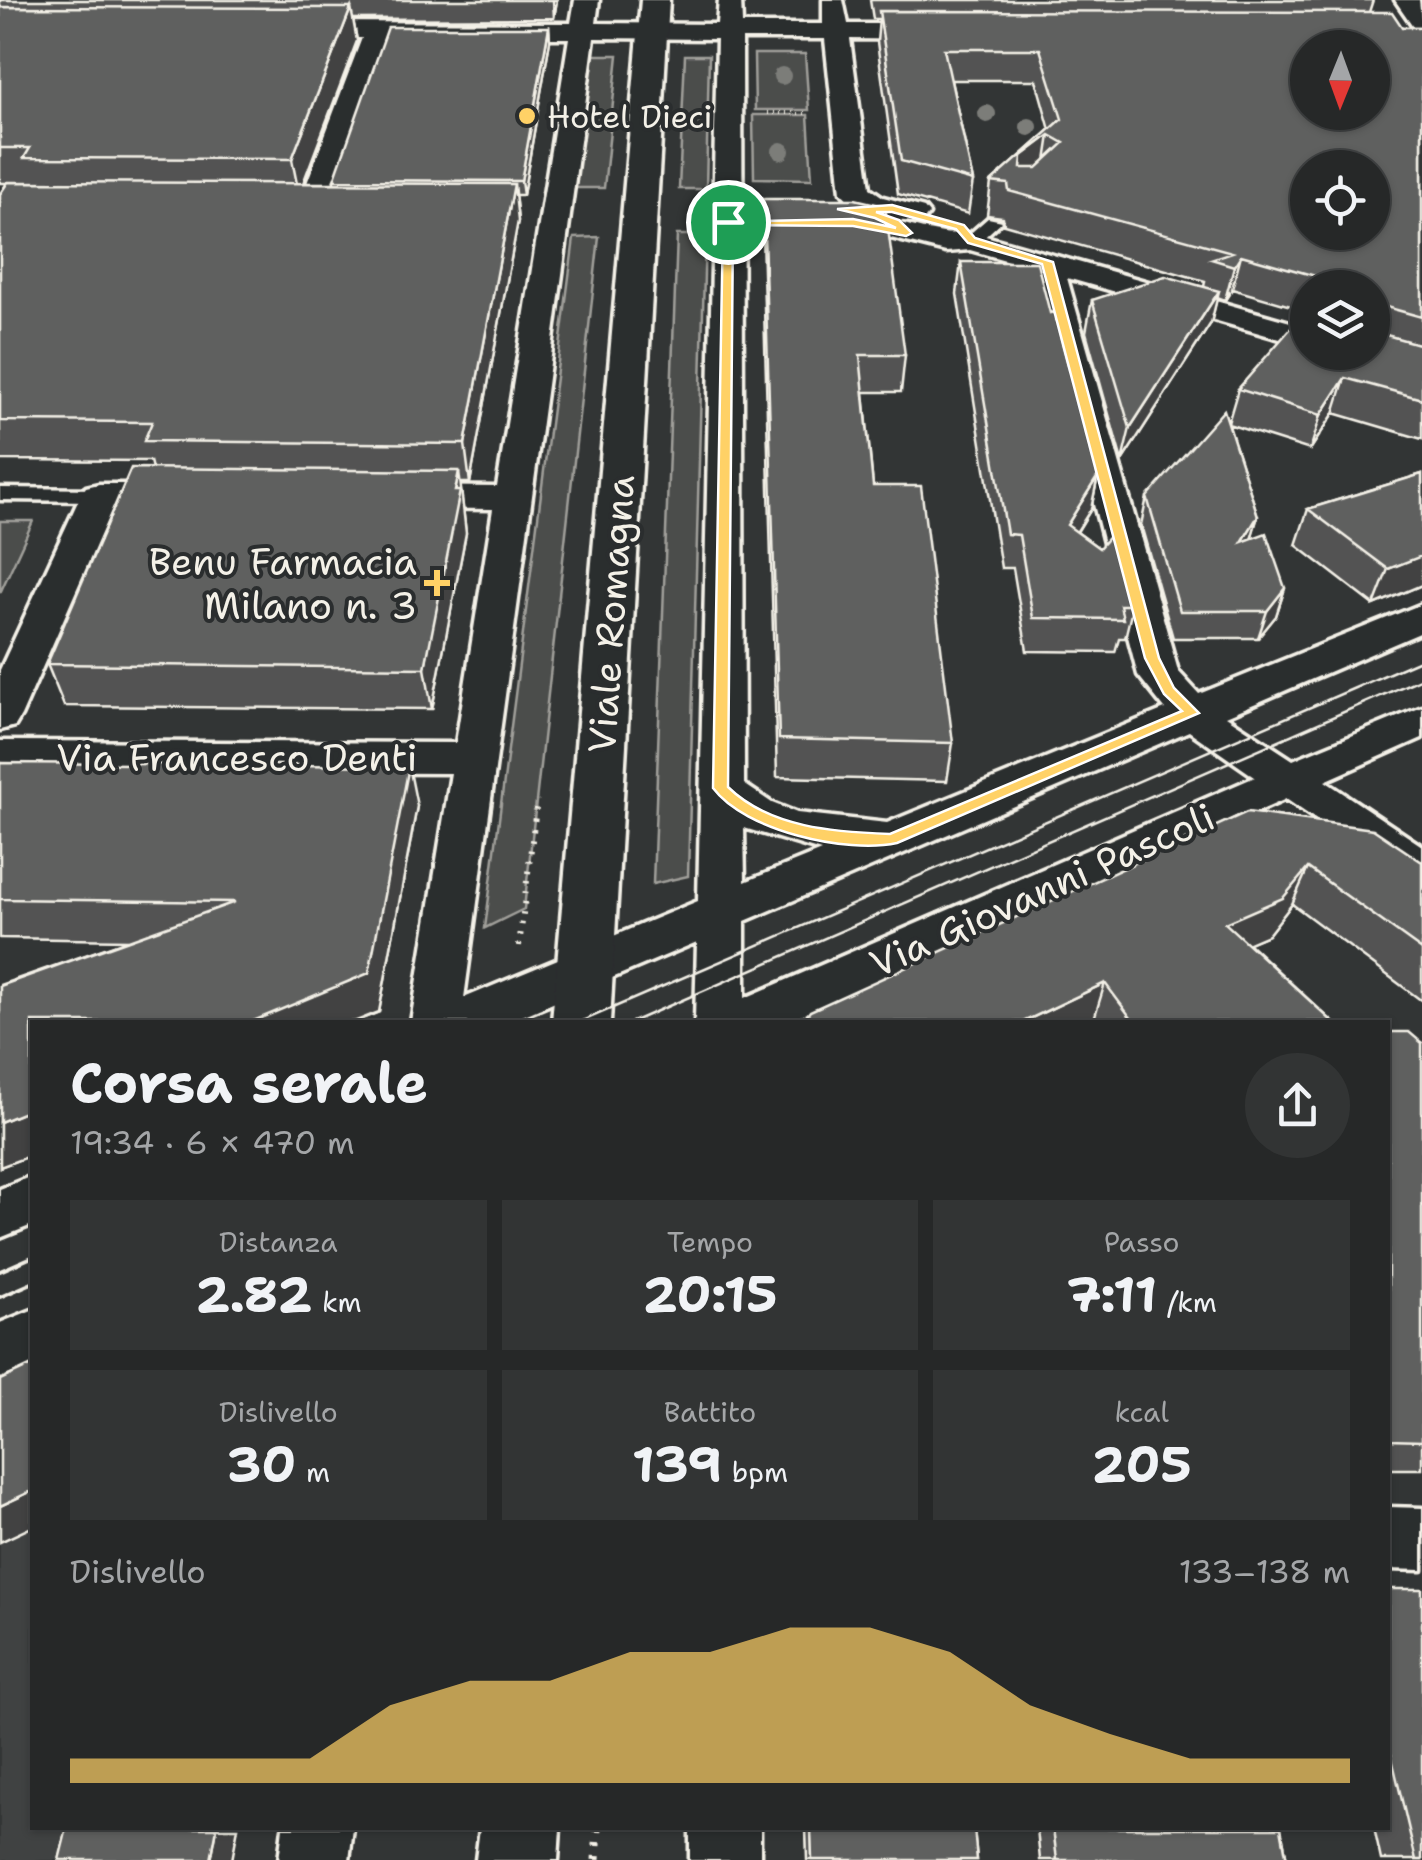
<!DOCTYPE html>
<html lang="it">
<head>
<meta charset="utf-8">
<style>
  :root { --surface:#262828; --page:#323434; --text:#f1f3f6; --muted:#a4a6a8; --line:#424445; --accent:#ffd166 }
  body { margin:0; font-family:"Shantell Sans",sans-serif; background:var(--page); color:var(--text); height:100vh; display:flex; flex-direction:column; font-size:38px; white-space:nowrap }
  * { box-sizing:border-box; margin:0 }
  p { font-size:32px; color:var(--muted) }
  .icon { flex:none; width:55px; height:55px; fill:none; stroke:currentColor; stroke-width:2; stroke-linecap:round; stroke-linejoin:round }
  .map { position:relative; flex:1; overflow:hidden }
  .side { position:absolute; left:30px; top:1020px; width:1360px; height:810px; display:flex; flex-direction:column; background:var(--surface); border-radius:0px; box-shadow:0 2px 8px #0004,0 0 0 2px var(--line) }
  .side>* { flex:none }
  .needle { width:65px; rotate:181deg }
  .buttons { position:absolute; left:1290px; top:30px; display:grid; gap:20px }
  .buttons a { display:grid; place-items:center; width:100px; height:100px; border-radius:50%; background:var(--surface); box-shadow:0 2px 8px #0004,0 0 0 2px var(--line); font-size:50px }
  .pin { position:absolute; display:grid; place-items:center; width:85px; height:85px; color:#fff; margin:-42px; border:5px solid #fff; border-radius:50%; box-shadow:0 2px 10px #0007 }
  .round { display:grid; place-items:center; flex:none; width:105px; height:105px; border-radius:52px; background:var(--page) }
  .headline { display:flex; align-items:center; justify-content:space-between; height:170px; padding:0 40px }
  h1 { font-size:55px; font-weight:700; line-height:75px }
  .metrics { display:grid; grid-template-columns:repeat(3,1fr); gap:15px; height:170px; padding:10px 40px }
  .metrics div { display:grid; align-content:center; border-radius:0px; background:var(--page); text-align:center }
  .metrics b { font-size:50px; font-weight:700 }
  .metrics small { font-size:28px; font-weight:400 }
  .metrics p { font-size:28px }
  .chart { height:280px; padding:20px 40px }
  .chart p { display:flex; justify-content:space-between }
  .chart svg { width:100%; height:180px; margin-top:10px; fill:var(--accent); opacity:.7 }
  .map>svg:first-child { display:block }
  .built { fill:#404242 }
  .green { fill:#4b4d4c; stroke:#a09f9a; stroke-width:2.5 }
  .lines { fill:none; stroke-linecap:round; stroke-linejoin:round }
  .lane-casing { stroke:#f4f1e8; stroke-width:7 }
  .street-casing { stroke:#f4f1e8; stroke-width:7 }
  .secondary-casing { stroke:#f4f1e8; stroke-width:7 }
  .path-far2 { stroke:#f4f1e8; stroke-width:4; stroke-dasharray:1 5; stroke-linecap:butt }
  .path-far1 { stroke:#f4f1e8; stroke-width:6; stroke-dasharray:2.5 8; stroke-linecap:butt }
  .path { stroke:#f4f1e8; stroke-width:9; stroke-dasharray:4 10; stroke-linecap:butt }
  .lane { fill:#2a2d2e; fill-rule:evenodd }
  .street { fill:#2a2d2e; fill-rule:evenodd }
  .secondary { fill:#2a2d2e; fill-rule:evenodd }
  .tram-far1 { stroke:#f4f1e8; stroke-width:2.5 }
  .tram { stroke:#f4f1e8; stroke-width:4 }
  .tree { fill:#7c7d79 }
  .wall { fill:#525352; stroke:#f4f1e8; stroke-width:2.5 }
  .shaded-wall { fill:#424342; stroke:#f4f1e8; stroke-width:2.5 }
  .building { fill:#5f605f; stroke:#f4f1e8; stroke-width:2.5; fill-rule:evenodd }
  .route { fill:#ffd166; stroke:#fff; stroke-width:2.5; fill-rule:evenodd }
  .poi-dot { fill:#ffd166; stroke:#2a2d2e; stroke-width:4 }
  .labels { text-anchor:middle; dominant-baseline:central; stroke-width:8; stroke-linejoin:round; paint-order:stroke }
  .far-poi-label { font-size:32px; fill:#f4f1e8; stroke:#2a2d2e; text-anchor:start }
  .poi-label { font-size:38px; fill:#f4f1e8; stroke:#2a2d2e; text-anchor:end }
  .street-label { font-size:38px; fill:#f4f1e8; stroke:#2a2d2e }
</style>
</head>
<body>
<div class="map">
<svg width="1422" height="1860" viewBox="0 0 1422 1860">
  <rect width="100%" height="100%" fill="#323535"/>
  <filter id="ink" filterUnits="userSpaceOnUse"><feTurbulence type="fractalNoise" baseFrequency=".01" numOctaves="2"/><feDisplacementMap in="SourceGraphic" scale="20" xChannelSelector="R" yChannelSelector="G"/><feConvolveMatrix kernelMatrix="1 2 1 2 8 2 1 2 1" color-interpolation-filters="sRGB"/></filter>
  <g filter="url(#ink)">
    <path class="built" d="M32 1404V1828H238L232 1860H0V1419Z"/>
    <path class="green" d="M754 54H805L809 110H755Z
      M589 55H618L604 188H571Z
      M685 55H709L706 189H679Z
      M753 115H808L812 179 754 178Z
      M677 235H705L688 876 653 884Z
      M599 237 524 909 485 928 574 238Z
      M0 521H33L0 593Z"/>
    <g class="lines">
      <g class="lane-casing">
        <path id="lane" d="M988 218 1002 221 977 244H965V238Z
          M0 488 99 489 109 495 99 501 0 500Z"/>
      </g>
      <g class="street-casing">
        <path id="street" d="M575 0H599L596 23 717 24 719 0H741L742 24H823V0H843L848 24H944L957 32 944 40 850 39 870 188 883 197 924 208 929 214 924 220C901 226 856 212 841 192L825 39H742L744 784 772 803 797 813 887 823 1165 709 1138 675 1033 268 970 250 946 252 879 235 811 228 807 222 811 216C855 205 900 226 943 233 956 235 968 231 982 235L1308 327V347L1067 278 1178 671 1199 694 1422 604V632L1226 716 1293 760 1422 707V738L1325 781 1422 846V886L1406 881 1286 799 787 1022H695L697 942 508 1022H411L451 773 0 771V741L456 743 493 509 397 508 384 505 379 497 384 489 397 486 497 487 569 38H387L328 207 323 213H303L298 207 362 38H291L278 30 291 22 571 23ZM594 38 717 39 698 901 464 998ZM1189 731 1255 777 745 998V921ZM744 828 821 851 745 882Z
          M1395 0H1419L1422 28 1413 26Z
          M99 484H185L198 487 203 495 198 503 113 506 21 716 15 726 0 730V670L81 495 86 487Z
          M32 1176V1225L0 1238V1189Z
          M32 1310V1365L0 1378V1323Z
          M1388 1507 1422 1508V1570L1388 1569Z
          M283 1828H353L349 1860H279Z
          M690 1828H760V1860H690Z"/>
      </g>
      <g class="secondary-casing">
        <path id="secondary" d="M641 0H669L610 1022H552Z
          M480 1828H560L558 1860H476Z"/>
      </g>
      <path class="path-far2" d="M768 113H805"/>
      <path class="path-far1" d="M519 946 537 800"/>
      <path class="path" d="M596 1860 598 1828"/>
      <use href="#lane" class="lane"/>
      <use href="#street" class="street"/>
      <use href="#secondary" class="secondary"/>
      <path class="tram-far1" d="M580 1022 1422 659
        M632 1022 1422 678"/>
      <path class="tram" d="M0 1271 32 1257
        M0 1297 32 1283"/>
    </g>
    <g class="tree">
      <circle cx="782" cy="76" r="9"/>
      <circle cx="987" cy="114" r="9"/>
      <circle cx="1029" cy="127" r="9"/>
      <circle cx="781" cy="151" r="9"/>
    </g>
    <path class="wall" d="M0 0H557L554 18 353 19 357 41 304 183H334V180L549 27 550 41 523 195H515L518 221 470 483H460L466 533 432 709 64 706 47 664 152 469 150 461 0 460V194L7 183H0Z
      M870 0H1373L1369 12 1402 27H1422V439L1334 413 1310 450 1228 424 1258 516 1251 538 1285 588 1276 616 1258 638H1173L1141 525 1147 497 1228 423 1238 389 1372 352V288H1308V311L1232 289 1225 300 1217 297 1211 323 1122 461 1086 332 1092 300 1204 287 1205 281 1004 224 1003 217 987 215 991 182 1050 130 1036 80H951L973 181 968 214 898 194 877 42 879 19H873Z
      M763 199 905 355 901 392H864L873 486 953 743 947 781 777 777 762 235Z
      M961 262 1050 313 1098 476 1091 509 1077 532 1099 548 1133 605 1125 638H1119L1115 652 1027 651 1013 568H1001L957 294Z
      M1422 474V585L1374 605 1296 545 1308 509Z
      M0 763 417 806 379 1012 354 1022H32V1155L0 1167V985L128 940 0 938Z
      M1247 812 1422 862V1001L1292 904 1268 935 1248 943 1333 1022H1097L1094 1019 802 1022Z
      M1388 1032 1422 1043V1469H1388Z
      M1388 1589 1422 1860H1381L1374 1828H1388Z
      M806 1828H974L977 1860H807Z
      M1037 1828H1281L1287 1860H1040Z"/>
    <path class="shaded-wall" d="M553 0H557L554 18Z
      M351 8 357 41 299 194 292 159Z
      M549 27 550 41 523 195 521 181Z
      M1050 135 1045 168 1017 189 1022 156Z
      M514 184 518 221 470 483 465 444Z
      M1241 255 1232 289 1225 300 1234 266Z
      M1219 291 1211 323 1122 461 1130 428Z
      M1386 307 1374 341 1372 337 1381 314Z
      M1345 378 1334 413 1310 450 1321 415Z
      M459 471 466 533 432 709 425 668Z
      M1098 476 1091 509 1060 558 1067 525Z
      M1258 516 1250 543 1242 542Z
      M1422 555V585L1374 605 1388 569Z
      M1285 588 1276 616 1258 638 1267 611Z
      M409 766 417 806 379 1012 354 1022H251Z
      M1308 868 1292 904 1268 935 1212 959 1225 923Z
      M1105 983 1094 1019 1086 1022H1023Z
      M32 1109V1155L0 1167V1122Z
      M32 1491V1527L0 1542V1506Z
      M217 1828H238L232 1860H211Z"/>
    <path class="building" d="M0 7 351 8 292 159 24 158 30 148H0Z
      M879 11 1392 12 1402 27H1422V317L1386 307 1381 314H1372V288H1327L1333 281 1241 255 1234 266 1211 259 1232 252 1009 191 1008 184 991 182 1062 119 1040 49H944L973 181 901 161ZM1308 48H1372V112H1308ZM1050 135 1064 143 1037 168H1021L1022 156ZM1308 168H1372V232H1308Z
      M388 27H549L521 181 334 180Z
      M8 182 514 184 465 444 144 441 152 422 0 421V194Z
      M763 199H855L885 206 905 355H860L873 486H921L953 743 779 739Z
      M961 262H1037L1050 313 1054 312 1098 476 1067 525 1099 548 1113 532 1133 605H1120L1123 619 1033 618 1019 535 1007 534Z
      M1165 276 1219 291 1130 428 1092 300Z
      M1305 312 1308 313V352H1372V331L1422 345V399L1345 378 1321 415 1238 389Z
      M1224 410 1258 516 1242 542 1266 533 1285 588 1267 611H1180L1147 497Z
      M131 468 459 471 455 491H460L425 668 47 664Z
      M1422 474V556L1388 569 1308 509Z
      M0 763 409 766 369 973 251 1022H32V1109L0 1122V986L235 902 0 899Z
      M1247 812 1373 829 1422 862V950L1308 868 1283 898 1225 923 1333 1022H1134L1105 983 1023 1022H802L810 1011Z
      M1388 1032H1409L1422 1043V1441L1388 1440Z
      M32 1365V1491L0 1506V1380Z
      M1388 1589H1422V1860H1416L1391 1754H1388Z
      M67 1828H217L211 1860H59Z
      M811 1828H974L977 1860H812Z
      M1053 1828H1281L1287 1860H1057Z"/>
  </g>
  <path class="route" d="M892 205 964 225 975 238 1053 262 1159 658 1174 688 1199 713 897 843C847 854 745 831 713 788L723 222 853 219 896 228 875 218 837 209ZM876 212H892L956 229 968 243 1042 264 1145 658 1164 694 1182 711 890 834C835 832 770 828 728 787L733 225 853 226 906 236 912 233 899 220Z"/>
  <g class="poi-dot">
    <circle cx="527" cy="116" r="10"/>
    <path d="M432 568h10v10h10v10h-10v10h-10v-10h-10v-10h10z"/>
  </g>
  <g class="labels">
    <g class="far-poi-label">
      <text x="547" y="116">Hotel Dieci</text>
    </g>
    <g class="poi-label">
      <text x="417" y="561">Benu Farmacia<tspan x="417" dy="44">Milano n. 3</tspan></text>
    </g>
    <g class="street-label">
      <text transform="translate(611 614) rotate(-86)">Viale Romagna</text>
      <text x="237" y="757">Via Francesco Denti</text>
      <text transform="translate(1042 890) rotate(-24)">Via Giovanni Pascoli</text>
    </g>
  </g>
</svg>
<div class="buttons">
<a><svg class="needle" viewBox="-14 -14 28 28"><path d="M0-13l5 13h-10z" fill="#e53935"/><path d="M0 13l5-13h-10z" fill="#a4a6a8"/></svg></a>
<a><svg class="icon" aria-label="locate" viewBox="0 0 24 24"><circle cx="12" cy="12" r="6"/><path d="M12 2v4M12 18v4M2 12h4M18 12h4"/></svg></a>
<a><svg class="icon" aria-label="layers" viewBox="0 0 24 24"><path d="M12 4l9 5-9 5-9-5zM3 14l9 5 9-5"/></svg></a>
</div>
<div class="pin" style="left:728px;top:222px;background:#1e9e55"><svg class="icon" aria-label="arrive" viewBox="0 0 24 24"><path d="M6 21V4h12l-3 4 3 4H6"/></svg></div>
<section class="side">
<div class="headline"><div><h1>Corsa serale</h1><p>19:34 · 6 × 470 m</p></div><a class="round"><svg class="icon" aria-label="share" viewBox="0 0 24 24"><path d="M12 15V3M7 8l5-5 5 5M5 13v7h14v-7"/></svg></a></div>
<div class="metrics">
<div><p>Distanza</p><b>2.82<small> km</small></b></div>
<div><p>Tempo</p><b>20:15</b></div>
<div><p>Passo</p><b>7:11<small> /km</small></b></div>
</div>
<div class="metrics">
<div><p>Dislivello</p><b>30<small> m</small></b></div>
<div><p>Battito</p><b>139<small> bpm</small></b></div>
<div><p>kcal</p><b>205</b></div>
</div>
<div class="chart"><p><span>Dislivello</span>133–138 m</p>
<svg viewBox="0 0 160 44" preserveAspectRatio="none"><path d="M0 44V38L10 38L20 38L30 38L40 25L50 19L60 19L70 12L80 12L90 6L100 6L110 12L120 25L130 32L140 38L150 38L160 38V44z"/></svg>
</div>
</section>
</div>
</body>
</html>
